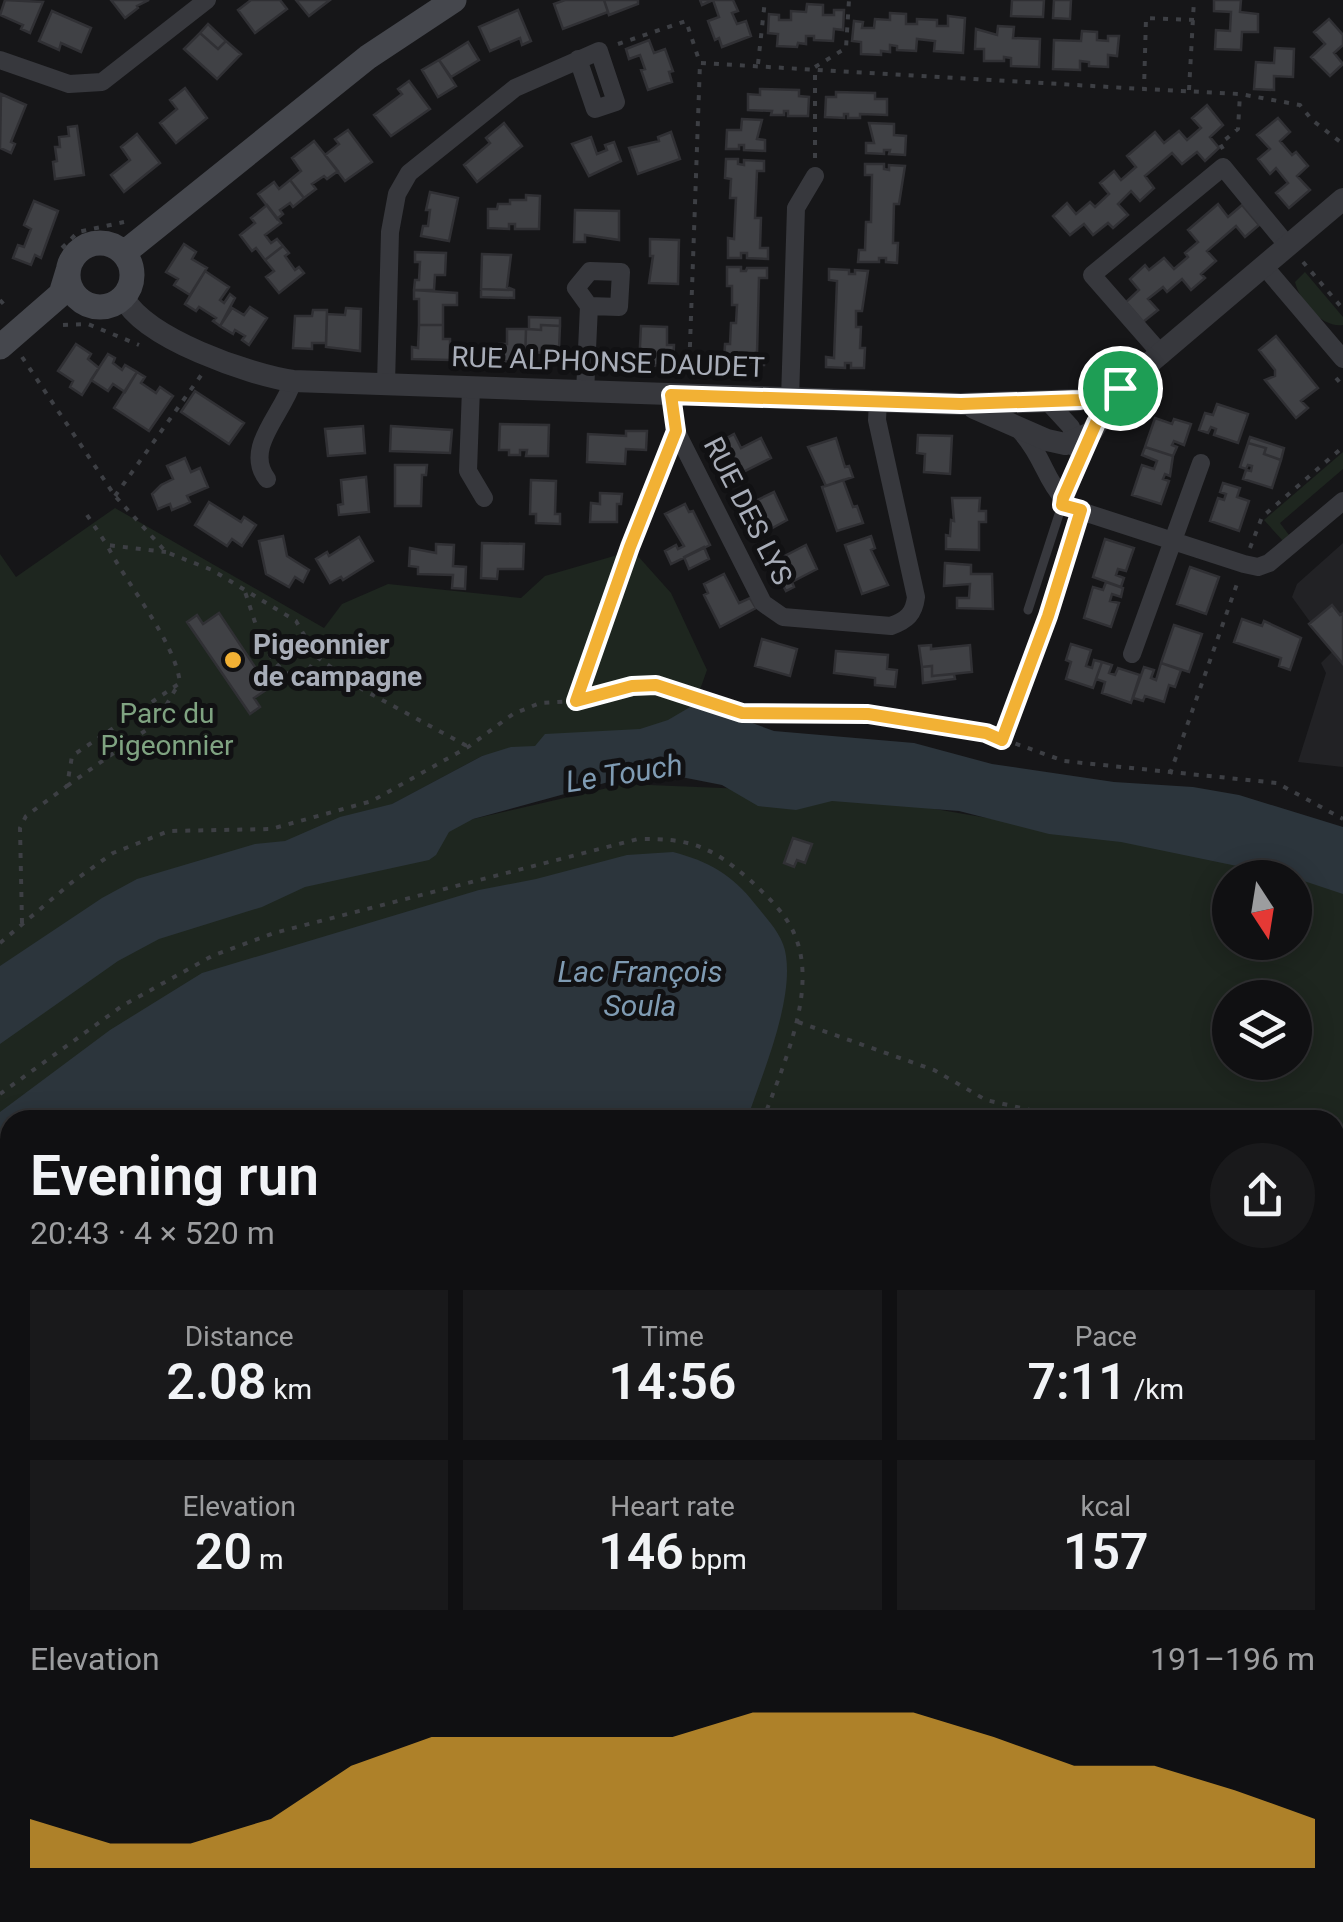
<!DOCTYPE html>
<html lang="en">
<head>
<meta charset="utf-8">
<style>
  :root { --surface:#101012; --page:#19191b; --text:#f1f3f6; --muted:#9c9d9f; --line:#303032; --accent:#f2b134 }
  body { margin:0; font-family:Roboto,sans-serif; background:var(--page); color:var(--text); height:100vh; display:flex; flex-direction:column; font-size:38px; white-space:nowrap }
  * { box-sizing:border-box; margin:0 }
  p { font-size:32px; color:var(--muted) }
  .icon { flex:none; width:55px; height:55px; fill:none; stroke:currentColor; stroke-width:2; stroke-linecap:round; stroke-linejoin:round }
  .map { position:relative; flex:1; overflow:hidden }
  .panel { position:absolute; left:0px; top:1110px; width:1345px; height:812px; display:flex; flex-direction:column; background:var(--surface); border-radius:30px 30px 0 0; box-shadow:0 5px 25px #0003,0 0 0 2px var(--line) }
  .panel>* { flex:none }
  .needle { width:65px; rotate:168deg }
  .buttons { position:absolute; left:1212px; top:860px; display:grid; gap:20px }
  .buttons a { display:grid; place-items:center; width:100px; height:100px; border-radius:50%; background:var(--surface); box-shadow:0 5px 25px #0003,0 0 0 2px var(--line); font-size:50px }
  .pin { position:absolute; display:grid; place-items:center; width:85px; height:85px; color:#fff; margin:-42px; border:5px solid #fff; border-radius:50%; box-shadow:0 2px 10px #0007 }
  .round { display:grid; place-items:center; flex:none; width:105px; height:105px; border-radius:52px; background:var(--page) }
  .headline { display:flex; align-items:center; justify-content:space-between; height:170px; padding:0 30px }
  h1 { font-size:55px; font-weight:600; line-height:75px }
  .metrics { display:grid; grid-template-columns:repeat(3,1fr); gap:15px; height:170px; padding:10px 30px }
  .metrics div { display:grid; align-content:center; border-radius:0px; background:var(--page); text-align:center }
  .metrics b { font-size:50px; font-weight:600 }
  .metrics small { font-size:28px; font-weight:400 }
  .metrics p { font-size:28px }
  .chart { height:280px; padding:20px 30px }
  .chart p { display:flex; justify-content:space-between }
  .chart svg { width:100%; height:180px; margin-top:10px; fill:var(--accent); opacity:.7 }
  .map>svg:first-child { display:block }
  .built { fill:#222225 }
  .green { fill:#1e261f; fill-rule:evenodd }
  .water { fill:#2c353c }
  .building { fill:#404145; stroke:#303034; stroke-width:2.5 }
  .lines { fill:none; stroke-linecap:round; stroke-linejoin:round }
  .path { stroke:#3d3f44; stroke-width:4; stroke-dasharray:5 8; stroke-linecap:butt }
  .service { stroke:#37383d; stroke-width:9 }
  .minor { stroke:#37383d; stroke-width:18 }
  .tertiary { stroke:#37383d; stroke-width:22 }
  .secondary { stroke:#45474d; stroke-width:25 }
  .primary { stroke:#53555c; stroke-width:28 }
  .route-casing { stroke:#fff; stroke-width:20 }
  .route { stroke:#f2b134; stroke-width:12 }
  .poi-dot { fill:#f2b134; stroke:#111113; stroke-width:4 }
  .labels { text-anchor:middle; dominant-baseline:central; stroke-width:10; stroke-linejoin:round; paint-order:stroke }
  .street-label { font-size:28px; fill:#a8adb8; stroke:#111113 }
  .poi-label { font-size:28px; font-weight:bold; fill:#a8adb8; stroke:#111113; text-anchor:start }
  .park-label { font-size:28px; fill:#7fa381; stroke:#111113 }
  .water-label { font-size:30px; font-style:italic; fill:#7f9bb3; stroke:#111113 }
</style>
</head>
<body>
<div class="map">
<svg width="1343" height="1922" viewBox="0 0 1343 1922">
  <rect width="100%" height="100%" fill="#161618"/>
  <path class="built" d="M1343 543V767L1298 762 1326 673 1321 663 1332 652 1292 597 1297 584Z
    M853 1913H975L962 1922H860Z"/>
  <path class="green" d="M1305 272 1343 317V325C1322 328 1300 302 1295 282Z
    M1343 452V469L1280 523 1289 535 1283 541 1264 520Z
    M115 508 324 628 342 604 388 584 521 598 545 576 621 554 637 555 671 593 707 670 687 726 482 756 385 808 0 992V554L16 577Z
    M625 784 842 793 1315 874 1343 890V1526L1335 1522V1120H10V1912L44 1913 32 1922H0V1031L141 940 369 843ZM1230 878H1295V942H1230ZM1230 998H1295V1062H1230Z"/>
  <path class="water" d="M697 703 774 731 914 743 992 764 1114 782 1193 787 1239 795 1343 827V894L1295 878 1121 842 1049 834 959 811 832 801 796 810 758 806 722 785 666 774 612 781 473 819 449 832 436 855 429 860 305 887 262 907 159 939 118 961 0 1044V966L102 898 137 879 255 844 285 841 340 817 392 804 482 756 511 747 535 746 545 734 640 729 668 720Z
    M673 852C708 861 733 875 755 904 767 919 784 936 786 956 793 1004 762 1074 747 1120H10V1575H0V1112L110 1030 202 973 479 890 536 879 627 855Z"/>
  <path class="building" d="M5 0 43 2 30 33 21 29 23 25 0 15Z
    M111 0H149L137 6 138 8 125 18Z
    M251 0H280L287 9 255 33 238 10Z
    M296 0H330L309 16Z
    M565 0H604L608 12 563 29 554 4Z
    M604 0H638V4L609 15Z
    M700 0H733L738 11 732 13 737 24 746 21 751 36 722 47 719 38 715 40 708 21 719 17 713 0 702 5Z
    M1012 0H1044L1043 17 1011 16Z
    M1054 0H1071L1070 19 1053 18Z
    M1214 0H1241L1240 12 1258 14V32H1242L1241 50 1215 49 1216 30 1230 31 1231 12 1214 11Z
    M807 4 823 5V15H834V10H844L843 30 834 29 833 41 814 40V36H806V44L798 43 797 47 777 46 778 34 768 33 769 14 779 15V20H791V11L806 12Z
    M518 10 531 41 522 45 520 38 490 51 479 27Z
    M52 11 91 28 81 52 61 43 59 50 39 41Z
    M890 13 906 14V24H917V19L937 20V26H948V16L965 18 963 53 934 51 935 41 917 39 916 51 897 50V46L890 45V52L881 51V55L861 54V42L852 41 854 21 863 22 862 28H874L875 19 890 20Z
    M1329 19 1343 35V45L1334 53 1343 64 1330 76 1311 57 1325 44 1314 32Z
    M208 24 226 41 218 49 200 33Z
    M998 26 1014 27 1013 38 1040 39 1039 67 1011 66V58L1004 57V61H984V49H975L976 29 997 35Z
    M1082 31 1097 32V40L1108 41V36H1119L1117 56 1108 55V67L1089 66V62L1080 61V70L1053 69 1054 40 1081 41Z
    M200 33 218 49 226 41 241 54 217 79 184 49Z
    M649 40 654 53 665 49 673 71 669 72 672 82 648 90 641 70 645 69 640 55 629 59 626 49Z
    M468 42 479 60 451 77 439 60Z
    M1275 48 1294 49 1293 77 1274 76V90L1254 89 1256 62 1274 63Z
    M439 60 456 86 438 97 422 70Z
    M409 81 430 109 391 136 374 115 402 94 398 89Z
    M185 88 207 118 176 143 160 123 177 109 170 100Z
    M760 89 799 90V96L809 97 808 116H788V111H784V115H771L772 111 748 110V94L760 95Z
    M836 92 875 93V99H887V115L860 114V118H848V114H844V118L825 117 826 97H836Z
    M1 94 26 105 11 142 15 144 11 153 0 148Z
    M1207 105 1223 125 1210 137 1219 148 1205 161 1197 152 1182 164 1172 153 1145 176 1154 188 1140 201 1131 191 1118 204 1128 215 1113 228 1108 223 1093 235 1084 224 1070 235 1053 216 1067 203 1076 214 1090 202 1095 207 1109 194 1100 183 1114 171 1121 180 1136 167 1127 156 1155 132 1164 143 1179 131 1187 140 1201 128 1192 118Z
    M1278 118 1290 132 1280 141 1292 155 1296 152 1308 166 1297 176 1310 190 1289 208 1276 193 1288 183 1276 168 1270 174 1258 159 1270 149 1257 135Z
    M742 119 762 120 757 139 765 140V151L744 150V145H739V149H726L727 130H741Z
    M504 123 522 146 477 182 464 165 490 143 486 138Z
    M869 123 894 124V135L906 136 905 155 889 154 890 150H884V154L866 153V143H874Z
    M77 126 84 175 55 179 53 162 57 161 55 147H60L59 137 69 136 68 127Z
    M348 130 372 162 345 181 325 155 339 144 335 139Z
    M671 132 680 159 638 174 629 148 659 141 658 137Z
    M137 134 160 163 124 192 111 175 130 160 121 147Z
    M591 137 597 154 607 150 605 145 614 142 621 161 589 176 572 144Z
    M314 141 338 171 327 179 324 176 312 184 316 189 304 198 290 180 301 171 292 158Z
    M726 159H738V164L744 165V160L764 161V171H757L755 218H761L760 248H768V259L747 258V253H741V258H728V238L734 239 736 198H730L731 179 725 178Z
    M865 164H884V169L889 170V165L905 166 899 204H894L893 243H898L897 263 886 262V258H879V262H858L859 250H865L866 222H871L872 175H865Z
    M290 180 304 198 293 207 290 203 280 210 283 214 277 219 258 194 274 182 279 189Z
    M430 192 458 198 449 241 421 236 423 226H428L430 210H426Z
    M526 195 540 196 539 229H515V224H509V229L488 228V209H497L498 204H510V200H526Z
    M34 201 58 211 41 258 35 255 31 265 13 258 18 245 24 247 31 229 24 225Z
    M1218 204 1228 217 1242 205 1259 225 1245 237 1236 226 1207 251 1216 261 1201 274 1205 278 1191 290 1182 279 1167 292 1163 287 1148 299 1158 310 1143 322 1126 302 1139 290 1130 279 1145 265 1149 270 1164 258 1174 269 1188 257 1185 253 1198 242 1188 230Z
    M267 205 281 223 265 235 271 243 277 239 283 246 265 260 256 248 252 251 240 235 255 223 251 218Z
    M575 210 619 211V240L585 235V242H574Z
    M650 239 679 240 678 284 649 283 653 256H650Z
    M184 244 196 252 192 259 207 268 190 295 174 285 178 279 166 272Z
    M283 246 289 253 285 256 295 270 299 267 304 273 279 293 266 277 274 271 265 260Z
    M415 252 446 253 445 275H435L434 290H414L415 280H419L420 262H415Z
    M482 254 511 255 507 287 514 290 481 289Z
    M727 267H741V271H746L747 268H767V278H759L757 354H764V365L743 364V360L738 359V364L724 363 725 344H730L731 323H736L737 305H732V286H727Z
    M829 269 849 270V274H855V270L868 271 862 311H856V327H861L860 348H865L864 368H851V363H845V368L826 367V357L834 358 837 281 829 280Z
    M205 271 229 287 220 300 224 303 230 294 235 298 220 326 213 321 216 318 199 307 196 311 185 304Z
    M481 289 514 290V298L481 297Z
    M414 290 457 293V305H443V325H419V299H414Z
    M250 307 267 318 249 345 242 340 245 336 235 330 233 334 220 326 232 308 244 315Z
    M346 308 361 309 360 351 326 347 327 314 345 315Z
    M313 310H327L326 343H312V349L293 348 295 316H312Z
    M529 317 560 318V326L541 325V330L529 329Z
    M419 325H443V339H450V360L412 359V347L418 348Z
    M541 325 560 326 559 349 542 348V353L536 352V363L525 362 526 329 541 330Z
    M641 326 667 327V345H674L673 365 639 366Z
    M507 329H526L525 362 498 361 499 344H507Z
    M1276 336 1318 388 1301 401 1308 408 1296 418 1265 380 1275 376V370L1259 350Z
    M76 344 91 354 88 359 99 368 82 395 70 387 73 381 58 371Z
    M108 354 115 358 113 363 122 370 125 365 137 372 125 392 113 384 108 391 91 380Z
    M137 372 145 377 141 383 156 393 160 387 173 396 149 431 114 408Z
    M195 391 244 423 229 444 181 412Z
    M1217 404 1248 414 1238 443 1214 435 1216 429 1211 427 1208 433 1199 430 1205 413 1213 415Z
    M1155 418 1172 424 1174 419 1191 424 1184 445 1174 441 1172 445 1177 447 1173 456 1145 447Z
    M500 424 549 425 548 456H526L527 450H520V455H509V450H499Z
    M363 426 365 453 328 456 325 429Z
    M391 426 452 430 450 453 390 451Z
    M626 431H647L646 450 626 449 625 464 587 462 588 434 626 436Z
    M734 434 741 448 761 438 771 458 731 478 714 445Z
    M918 435 952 436 950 474 924 472 925 454 917 453Z
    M1250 437 1284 448 1281 460 1264 454 1266 448 1248 443Z
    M836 438 845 467 849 466 853 477 826 486 808 447Z
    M1248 443 1266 448 1264 454 1281 460 1272 488 1243 479 1246 470 1251 471 1252 466 1248 465 1246 469 1240 467Z
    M1145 447 1173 456 1170 476 1165 474 1163 479 1169 481 1161 504 1132 495 1142 465 1154 469 1157 461 1142 455Z
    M185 458 191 472 200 468 208 487 187 496 190 502 184 505 172 510 170 504 158 509 152 494 161 485 173 479 167 466Z
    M395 465H427L426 475H422L421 506H395Z
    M366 477 369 512 339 515 338 505 343 504 341 480Z
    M531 480 556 481 555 514H560V524L536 523V514H530Z
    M843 480 853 507 857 506 863 523 837 531 822 487Z
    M1223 483 1240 488 1237 497 1249 501 1239 531 1210 521 1218 498 1224 500 1226 494 1220 492Z
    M774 492 787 520 765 532 751 503Z
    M600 493 622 494 621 504H617V522H590L591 503 600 504Z
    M952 498H980L979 511H986V522H979V550L946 549V535L950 536 951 520 954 521Z
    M209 502 241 522 244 517 256 525 242 546 232 539 227 546 195 525Z
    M685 504 689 512 693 511 710 545 671 564 665 551 676 545 678 549 684 546 665 514Z
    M283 536 287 556 309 570 303 582 295 577 289 587 266 574 259 541Z
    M871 536 875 548 871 550 888 585 862 594 845 545Z
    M359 537 373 561 343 580 341 577 330 583 316 559 327 552 329 556Z
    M1105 539 1134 548 1126 571 1118 569 1116 575 1124 578 1121 587 1093 577Z
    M482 543 524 544 523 569H498L497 579 481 578Z
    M436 544 454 545 453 566 466 567 465 589 452 588 453 575 418 574V567L409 566 410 548 436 553Z
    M806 545 817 569 792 582 794 587 786 591 771 563Z
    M704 547 709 559 689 569 684 557Z
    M945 563 971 565V574H992L993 609 957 608V598H969L970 584 944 586Z
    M1190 567 1219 577 1206 614 1177 604Z
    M724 574 739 603 750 598 756 608 720 627 704 595 708 593 704 584Z
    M1106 582 1123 588 1121 597 1112 594 1110 601 1119 603 1111 627 1084 618 1093 587 1103 590Z
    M1332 605 1340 615 1343 613V664L1309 624Z
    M219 613 269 688 254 698 260 707 250 714 187 622 197 615 203 624Z
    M1242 619 1262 626 1264 621 1301 638 1290 670 1279 666 1281 658 1234 642Z
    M1174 625 1202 634 1189 672 1161 663Z
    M762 639 797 649 790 676 755 666Z
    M1071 644 1091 650 1086 666 1092 668 1094 660 1102 662 1093 688 1066 679 1071 662 1066 660Z
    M931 645V649L970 645 972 672 932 676V666L922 667 919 646Z
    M836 651 888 655 887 669 897 670 895 687 875 685V678L834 673Z
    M1102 662 1112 665 1109 673 1115 675 1118 668 1140 675 1131 703 1102 693 1105 682 1096 679Z
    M1161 663 1181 670 1175 687 1169 685 1164 702 1145 696 1143 701 1133 698 1144 667 1154 670 1151 678 1156 680Z
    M932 666V676L954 674 955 679 923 683 922 667Z
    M793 838 812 844 805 863 797 860 794 867 784 863Z
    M1343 1783V1828L1342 1829 1337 1824 1335 1826V1789Z
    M204 1912H232L238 1922H211Z
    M409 1912H440L444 1919 440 1922H395Z
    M567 1912H626L627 1914 614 1922H573Z
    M1226 1912H1278L1290 1922H1234Z"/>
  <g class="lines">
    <path class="path" d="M1194 20 1146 18 1144 89 1240 94 1300 105 1312 120 1343 144
      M618 44 686 21 700 63 1144 89
      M758 64 765 0
      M1189 90 1194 0
      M1223 149 1220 144 1238 129 1240 94
      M815 158V67L846 48 849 0
      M62 248 78 232 124 222
      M1303 262 1343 309
      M0 300 8 309
      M63 325 88 324 139 345
      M22 357 115 496 166 552 212 570 296 621 317 657 307 672 294 677C263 663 255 619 244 589
      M689 373 700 63
      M1336 378 1343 386
      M115 496 202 374
      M87 515 107 545 166 552
      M1250 548 1262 517 1343 447
      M317 657 360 688 467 746
      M577 699 623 566
      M1002 740 1048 616 1076 527
      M1170 774 1238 581
      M67 786 156 723 179 683
      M22 923 20 828 26 816 67 786 72 756 180 683C175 641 127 585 107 545
      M0 943 71 883 113 853 169 831 271 829 372 801 468 747 513 714 540 703 576 701 632 686 656 685 742 713 869 714 986 733 1064 761 1277 783 1343 819
      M798 1022 934 1070 986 1100 1074 1120
      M0 1094 122 1006 212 956 274 933 638 839C689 838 711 846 750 880 768 897 789 916 797 941 816 995 782 1068 763 1120
      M1335 1169 1343 1171
      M1335 1297 1343 1296
      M1335 1434H1343
      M1335 1498 1343 1503
      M0 1585 10 1584
      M0 1631 10 1642
      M0 1845 10 1843
      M117 1912 127 1922
      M650 1912 651 1922
      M1211 1912 1219 1922"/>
    <path class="service" d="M1028 610 1062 505"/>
    <path class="minor" d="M0 60 69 84 102 82 207 0
      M1264 266 1343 359
      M1162 355 1092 275 1223 167 1288 246
      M386 384 390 232 397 194 409 173 515 88 599 51 616 102 595 109 578 59
      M471 388 468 471 484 498
      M585 393 589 306 576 288 590 271 621 272 619 307 589 306
      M671 395 676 431 763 603 783 617 891 626C907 620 914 614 916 597L877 420 878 401
      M790 399 796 208 815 176
      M1048 402 1071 427 1076 449
      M1021 432C1043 456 1045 479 1063 498
      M1091 433 1062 505 1244 564 1258 567 1269 563 1343 501
      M267 479C243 448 283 414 293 381
      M630 547 676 431
      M1132 654 1201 463
      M1335 1702 1343 1698
      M706 1912 714 1922
      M1185 1912 1192 1922
      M71 1922 83 1912
      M510 1922 525 1912"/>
    <path class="tertiary" d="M124 298C144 338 250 375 293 381L961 404 1079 400 1120 388
      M974 408 1047 440 1065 444 1091 433 1120 388 1343 199"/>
    <path class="secondary" d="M68 275a32 32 0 1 1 64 0a32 32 0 1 1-64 0Z
      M124 253 368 57 454 0
      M0 347 61 294 68 271"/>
    <path class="primary" d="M1335 1740 1343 1736
      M1000 1922 1012 1912"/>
  </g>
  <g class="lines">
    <g class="route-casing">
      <path id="route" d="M1120 388 1096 423 1063 498 1062 505 1081 510 1048 616 1002 740 986 733 868 714 742 713 656 685 632 686 576 701 630 547 676 431 671 395 961 404 1080 400Z"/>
    </g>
    <use href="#route" class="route"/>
  </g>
  <circle class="poi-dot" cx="233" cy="660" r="10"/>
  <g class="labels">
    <g class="street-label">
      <text transform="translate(608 362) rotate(2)">RUE ALPHONSE DAUDET</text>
      <text transform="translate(748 511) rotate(63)">RUE DES LYS</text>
    </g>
    <g class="poi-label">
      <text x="253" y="644">Pigeonnier<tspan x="253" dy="32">de campagne</tspan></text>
    </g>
    <g class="park-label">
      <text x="167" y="713">Parc du<tspan x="167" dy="32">Pigeonnier</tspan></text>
    </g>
    <g class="water-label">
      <text transform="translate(624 773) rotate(-9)">Le Touch</text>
      <text x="640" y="971">Lac François<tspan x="640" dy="34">Soula</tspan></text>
    </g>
  </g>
</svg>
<div class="buttons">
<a><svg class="needle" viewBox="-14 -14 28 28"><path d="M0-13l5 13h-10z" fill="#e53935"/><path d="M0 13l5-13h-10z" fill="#9c9d9f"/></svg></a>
<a><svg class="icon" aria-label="layers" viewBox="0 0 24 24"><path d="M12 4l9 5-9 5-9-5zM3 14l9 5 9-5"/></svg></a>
</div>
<div class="pin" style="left:1120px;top:388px;background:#1e9e55"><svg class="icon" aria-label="arrive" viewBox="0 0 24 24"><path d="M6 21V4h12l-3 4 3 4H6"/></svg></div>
<section class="panel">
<div class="headline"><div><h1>Evening run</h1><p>20:43 · 4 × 520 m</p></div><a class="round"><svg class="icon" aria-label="share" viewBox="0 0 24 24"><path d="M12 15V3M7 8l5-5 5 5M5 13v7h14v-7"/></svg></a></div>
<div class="metrics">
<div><p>Distance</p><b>2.08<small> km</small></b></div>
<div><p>Time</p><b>14:56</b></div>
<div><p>Pace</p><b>7:11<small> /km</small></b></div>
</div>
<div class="metrics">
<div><p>Elevation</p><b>20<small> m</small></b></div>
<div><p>Heart rate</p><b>146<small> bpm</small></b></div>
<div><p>kcal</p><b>157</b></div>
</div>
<div class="chart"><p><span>Elevation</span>191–196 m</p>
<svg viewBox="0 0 160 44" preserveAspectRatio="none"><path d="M0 44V32L10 38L20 38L30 32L40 19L50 12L60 12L70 12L80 12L90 6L100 6L110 6L120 12L130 19L140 19L150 25L160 32V44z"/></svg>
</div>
</section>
</div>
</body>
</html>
